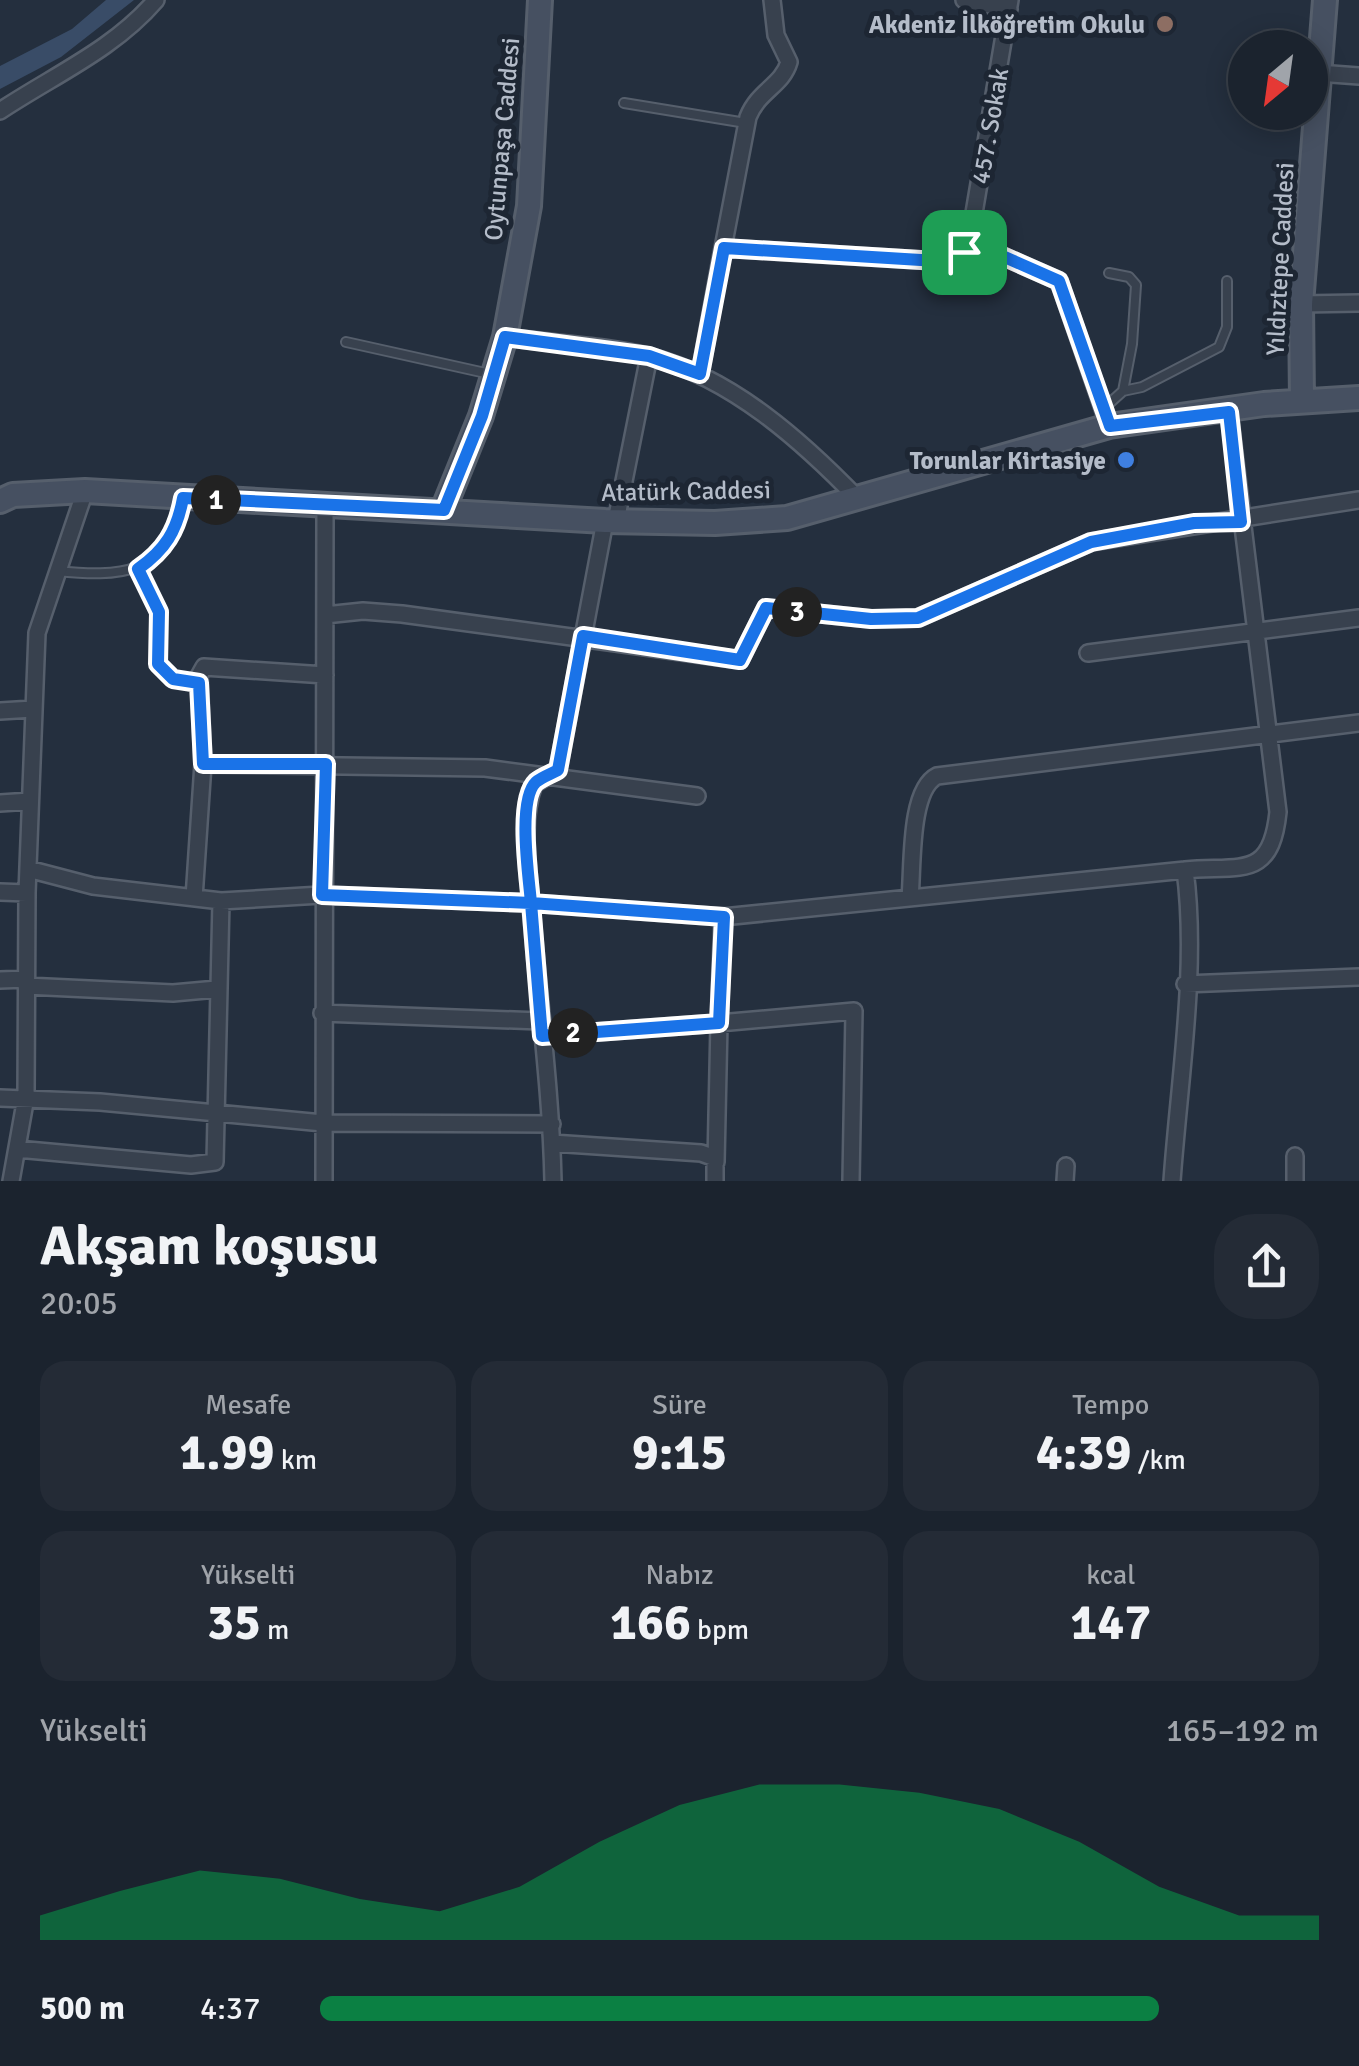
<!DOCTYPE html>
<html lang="tr">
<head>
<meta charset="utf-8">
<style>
  :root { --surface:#1b232e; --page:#242b36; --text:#f1f3f6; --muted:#a0a4aa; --line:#39404a; --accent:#0b8043 }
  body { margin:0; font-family:Signika,sans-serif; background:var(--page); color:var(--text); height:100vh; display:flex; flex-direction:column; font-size:38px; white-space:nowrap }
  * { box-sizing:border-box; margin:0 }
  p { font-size:32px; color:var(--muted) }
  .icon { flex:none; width:55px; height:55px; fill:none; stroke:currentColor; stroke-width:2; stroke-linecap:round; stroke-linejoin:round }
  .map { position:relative; height:1181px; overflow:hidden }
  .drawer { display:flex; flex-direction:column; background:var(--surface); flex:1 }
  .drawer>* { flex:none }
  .needle { width:65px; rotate:209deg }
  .buttons { position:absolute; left:1228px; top:30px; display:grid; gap:20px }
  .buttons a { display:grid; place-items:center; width:100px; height:100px; border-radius:50%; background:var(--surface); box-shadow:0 5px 25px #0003,0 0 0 2px var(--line); font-size:50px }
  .pin { position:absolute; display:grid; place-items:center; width:85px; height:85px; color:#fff; margin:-42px; border-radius:20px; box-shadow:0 5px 15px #0006 }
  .km { position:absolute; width:50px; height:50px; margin:-25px; border-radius:50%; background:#222; color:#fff; font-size:28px; line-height:50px; text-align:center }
  .round { display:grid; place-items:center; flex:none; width:105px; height:105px; border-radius:40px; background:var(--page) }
  .head { display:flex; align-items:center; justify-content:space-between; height:170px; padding:0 40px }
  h1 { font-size:55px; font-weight:800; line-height:75px }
  .figures { display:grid; grid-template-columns:repeat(3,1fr); gap:15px; height:170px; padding:10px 40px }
  .figures div { display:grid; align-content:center; border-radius:25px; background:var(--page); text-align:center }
  .figures b { font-size:50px; font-weight:800 }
  .figures small { font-size:28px; font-weight:400 }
  .figures p { font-size:28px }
  .chart { height:280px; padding:20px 40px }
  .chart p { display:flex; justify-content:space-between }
  .chart svg { width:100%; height:180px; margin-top:10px; fill:var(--accent); opacity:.7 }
  ul { padding:0 40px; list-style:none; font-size:32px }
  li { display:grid; grid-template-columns:160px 120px 1fr; align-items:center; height:75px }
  li i { height:25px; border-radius:12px; background:var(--accent) }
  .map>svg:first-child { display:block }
  .water { fill:#394c67 }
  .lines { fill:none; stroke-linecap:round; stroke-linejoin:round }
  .lane-casing { stroke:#565f6c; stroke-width:12 }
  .street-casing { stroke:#565f6c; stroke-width:20 }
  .secondary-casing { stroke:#565f6c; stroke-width:28 }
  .lane { stroke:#38414e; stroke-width:8 }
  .street { stroke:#38414e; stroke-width:15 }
  .secondary { stroke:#465061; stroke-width:22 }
  .route-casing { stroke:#fff; stroke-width:20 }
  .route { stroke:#1a73e8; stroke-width:12 }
  .education-dot { fill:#8d6e63; stroke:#1d2633; stroke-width:4 }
  .shop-dot { fill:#3f7fe0; stroke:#1d2633; stroke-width:4 }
  .labels { text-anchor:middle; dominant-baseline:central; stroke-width:10; stroke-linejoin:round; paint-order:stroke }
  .poi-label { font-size:25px; font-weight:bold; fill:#b4bcc9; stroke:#1d2633; text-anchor:end }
  .street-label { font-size:25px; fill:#b4bcc9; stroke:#1d2633 }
</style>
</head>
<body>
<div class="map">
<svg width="1359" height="1181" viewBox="0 0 1359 1181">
  <rect width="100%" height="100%" fill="#242f3e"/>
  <path class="water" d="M106 0H134L61 57 0 89V66L72 29Z"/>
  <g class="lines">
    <g class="lane-casing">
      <path id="lane" d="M624 103 746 123
        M346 342 490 374
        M1123 391 1142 387 1219 347 1227 327V281
        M1103 409 1123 391 1132 344 1136 285 1129 277 1109 273
        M137 569 159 612 158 664 173 679 199 683
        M56 571C119 577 168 577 182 502"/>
    </g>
    <g class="street-casing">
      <path id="street" d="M964 0 1009 9
        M1010 0 973 219V243L1059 281 1109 426
        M1318 73 1359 76
        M0 111C54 75 113 50 156 0
        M723 248 748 117C759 90 782 86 789 62L776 35 772 0
        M1301 304 1359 303
        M505 337C553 344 605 345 651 357 732 378 802 441 859 500
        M700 374 723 248 937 261 964 252 973 243
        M616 521 649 356
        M325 615 363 611 402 614 740 660 766 608 871 619 918 618 1091 542 1359 500
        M1088 653 1359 618
        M0 711 33 709
        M203 764 485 768 697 796
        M0 803 30 801
        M28 869 93 886 221 901 321 895 531 903 723 917 719 1023 542 1036
        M0 892 27 893
        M194 898 203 764 199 676 204 667 325 675
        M910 898C913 866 909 790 937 776L1359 723
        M723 917 1185 870
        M0 980 26 979
        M1185 984 1359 977
        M26 986 173 993 217 989
        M322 1013 540 1021
        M0 1098 100 1102 323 1123 552 1124
        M552 1143 701 1153 715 1158V1181
        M17 1149 191 1165 215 1162 221 901
        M716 1162 719 1023 854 1011 851 1181
        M11 1181 26 1097 27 893 37 633 85 491
        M324 1181 325 507
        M553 1181C551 1089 538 997 531 905 528 866 520 822 534 784L558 770 605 521
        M1065 1181 1066 1166
        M1172 1181C1179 1082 1198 967 1185 870 1241 865 1271 880 1278 812L1229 412
        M1295 1181V1156"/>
    </g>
    <g class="secondary-casing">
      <path id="secondary" d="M1302 401 1301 304 1325 0
        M0 501 13 495 85 491 605 521 715 523 787 518 1109 426 1264 404 1359 398
        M443 510 481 416 505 337 529 206 540 0"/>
    </g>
    <use href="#lane" class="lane"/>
    <use href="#street" class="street"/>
    <use href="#secondary" class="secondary"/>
  </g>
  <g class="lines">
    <g class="route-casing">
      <path id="route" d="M964 252 937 261 724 248 700 374 649 356 505 337 482 416 444 510 183 498C177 531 165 550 138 569L159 612 158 664 173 679 199 683 203 764H326L322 895 531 903 542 1036 719 1023 724 917 531 903C529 878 517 800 536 782 542 777 551 774 558 770L583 636 740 660 766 608 871 619 918 618 1091 542 1194 523 1241 522 1229 412 1110 426 1059 281 973 243 964 252"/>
    </g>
    <use href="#route" class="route"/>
  </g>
  <circle class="education-dot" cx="1165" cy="24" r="10"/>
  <circle class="shop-dot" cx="1126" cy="460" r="10"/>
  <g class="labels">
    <g class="poi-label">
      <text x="1145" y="24">Akdeniz İlköğretim Okulu</text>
      <text x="1106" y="460">Torunlar Kirtasiye</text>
    </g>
    <g class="street-label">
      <text transform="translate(990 126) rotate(-80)">457. Sokak</text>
      <text transform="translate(502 139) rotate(-85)">Oytunpaşa Caddesi</text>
      <text transform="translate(1280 259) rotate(-87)">Yıldıztepe Caddesi</text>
      <text transform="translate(686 491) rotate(-1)">Atatürk Caddesi</text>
    </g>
  </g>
</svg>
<div class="buttons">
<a><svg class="needle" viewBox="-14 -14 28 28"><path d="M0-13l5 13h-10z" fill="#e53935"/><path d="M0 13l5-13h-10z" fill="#a0a4aa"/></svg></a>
</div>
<div class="pin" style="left:964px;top:252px;background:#1e9e55"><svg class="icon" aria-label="arrive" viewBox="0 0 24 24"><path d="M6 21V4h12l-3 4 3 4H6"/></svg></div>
<b class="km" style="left:216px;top:500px">1</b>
<b class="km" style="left:573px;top:1033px">2</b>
<b class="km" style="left:797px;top:612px">3</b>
</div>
<section class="drawer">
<div class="head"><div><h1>Akşam koşusu</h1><p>20:05</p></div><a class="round"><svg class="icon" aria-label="share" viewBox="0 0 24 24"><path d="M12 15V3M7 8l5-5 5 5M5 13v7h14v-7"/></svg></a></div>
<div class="figures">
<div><p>Mesafe</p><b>1.99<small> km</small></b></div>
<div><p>Süre</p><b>9:15</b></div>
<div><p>Tempo</p><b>4:39<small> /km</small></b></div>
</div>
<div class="figures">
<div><p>Yükselti</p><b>35<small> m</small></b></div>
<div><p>Nabız</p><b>166<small> bpm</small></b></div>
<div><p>kcal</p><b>147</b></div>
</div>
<div class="chart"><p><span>Yükselti</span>165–192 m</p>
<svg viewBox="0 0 160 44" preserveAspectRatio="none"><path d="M0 44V38L10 32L20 27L30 29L40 34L50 37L60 31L70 20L80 11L90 6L100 6L110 8L120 12L130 20L140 31L150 38L160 38V44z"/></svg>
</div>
<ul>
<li><b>500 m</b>4:37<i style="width:84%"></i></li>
</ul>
</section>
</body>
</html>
